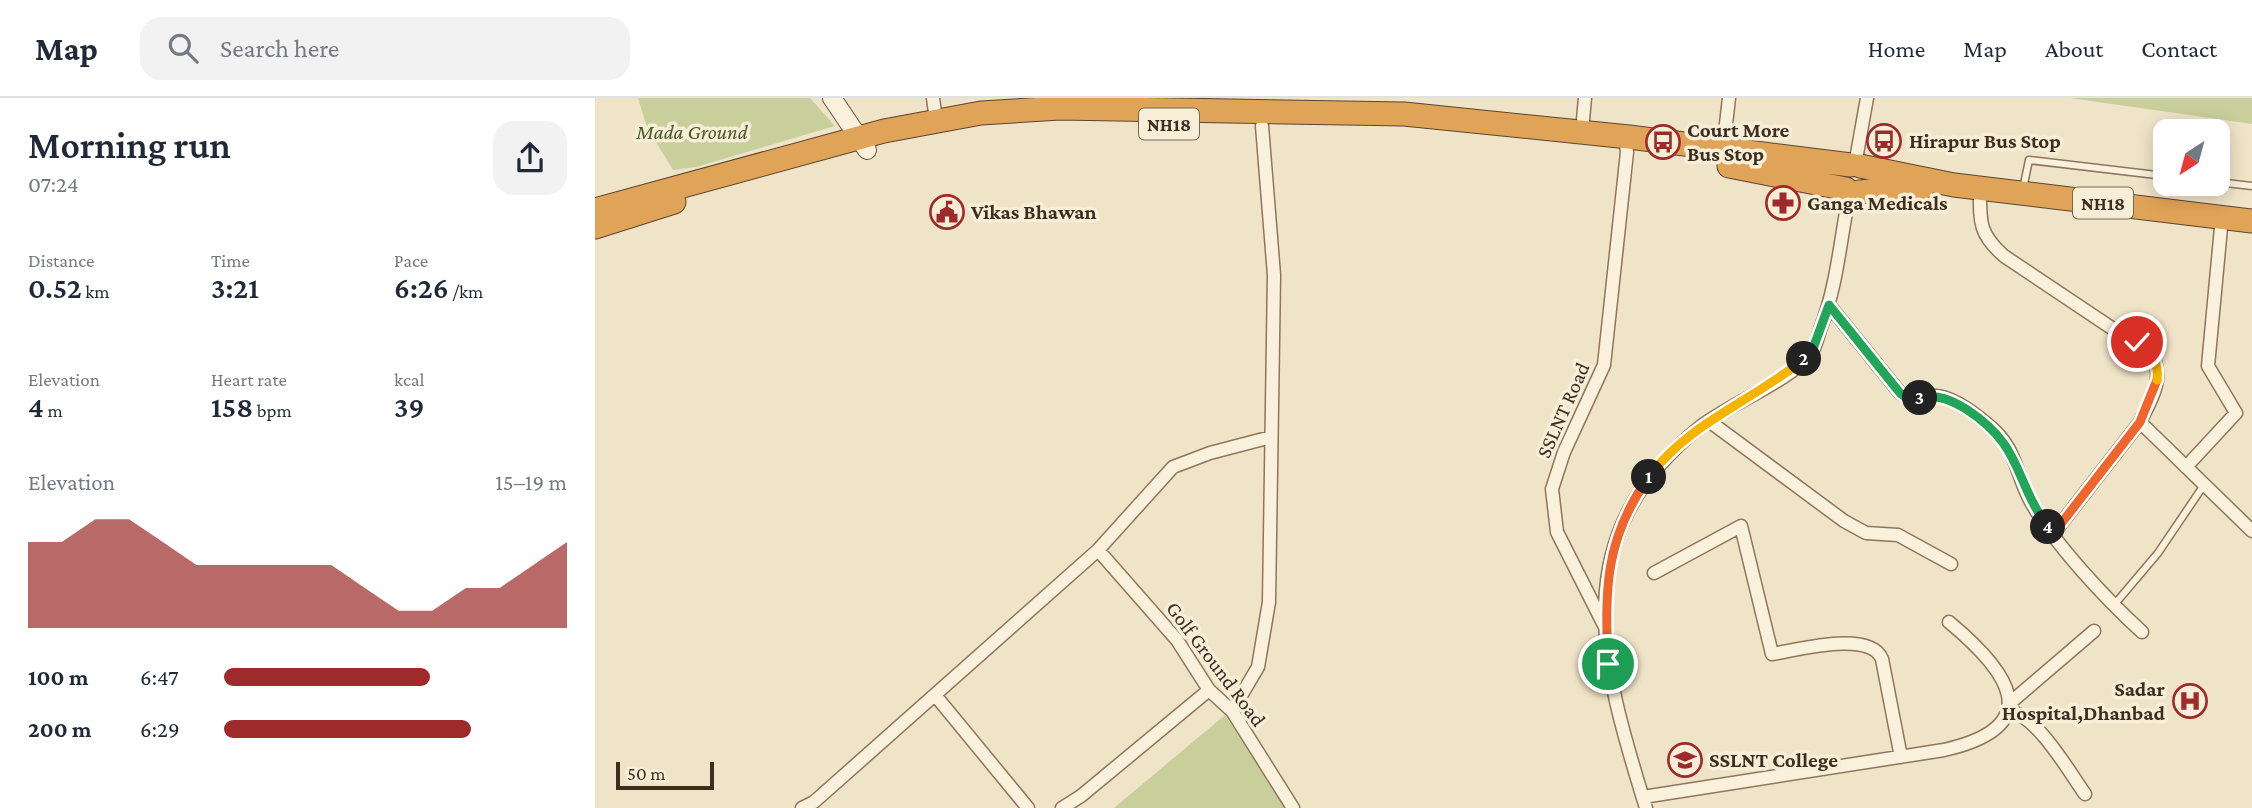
<!DOCTYPE html>
<html lang="en">
<head>
<meta charset="utf-8">
<style>
  :root { --surface:#fff; --page:#f2f2f3; --text:#1f2937; --muted:#747a83; --line:#e0e1e3; --accent:#9e2a2b }
  body { margin:0; font-family:"Crimson Pro",serif; background:var(--page); color:var(--text); height:100vh; display:flex; flex-direction:column; font-size:26px; white-space:nowrap }
  * { box-sizing:border-box; margin:0 }
  p { font-size:23px; color:var(--muted) }
  .icon { flex:none; width:38px; height:38px; fill:none; stroke:currentColor; stroke-width:2; stroke-linecap:round; stroke-linejoin:round }
  .map { position:relative; flex:1; overflow:hidden }
  .sheet { display:flex; flex-direction:column; background:var(--surface); width:595px }
  .sheet>* { flex:none }
  .needle { width:46px; rotate:216deg }
  .fabs { position:absolute; left:1558px; top:21px; display:grid; gap:14px }
  .fabs a { display:grid; place-items:center; width:77px; height:77px; border-radius:14px; background:var(--surface); box-shadow:0 4px 18px #0003; font-size:35px }
  .scale { position:absolute; left:21px; bottom:18px; width:98px; box-sizing:border-box; padding-left:7px; border:4px solid #3d2e20; border-top:0; font-size:19px; line-height:24px; white-space:nowrap; color:#3d2e20; -webkit-text-stroke:5px #f7eed8; paint-order:stroke }
  .pin { position:absolute; display:grid; place-items:center; width:60px; height:60px; color:#fff; margin:-30px; border:4px solid #fff; border-radius:50%; box-shadow:0 2px 7px #0007 }
  .km { position:absolute; width:35px; height:35px; margin:-18px; border-radius:50%; background:#222; color:#fff; font-size:19px; line-height:35px; text-align:center }
  .round { display:grid; place-items:center; flex:none; width:74px; height:74px; border-radius:21px; background:var(--page) }
  .head { display:flex; align-items:center; justify-content:space-between; height:119px; padding:0 28px }
  h1 { font-size:38px; font-weight:600; line-height:52px }
  .metrics { display:grid; grid-template-columns:repeat(3,1fr); gap:10px; height:119px; padding:7px 28px }
  .metrics div { display:grid; align-content:center }
  .metrics b { font-size:30px; font-weight:600 }
  .metrics small { font-size:19px; font-weight:400 }
  .metrics p { font-size:19px }
  .chart { height:196px; padding:14px 28px }
  .chart p { display:flex; justify-content:space-between }
  .chart svg { width:100%; height:126px; margin-top:7px; fill:var(--accent); opacity:.7 }
  ul { padding:0 28px; list-style:none; font-size:23px }
  li { display:grid; grid-template-columns:112px 84px 1fr; align-items:center; height:52px }
  li i { height:18px; border-radius:9px; background:var(--accent) }
  header { display:flex; align-items:center; gap:42px; box-sizing:border-box; height:98px; padding:0 35px; background:var(--surface); border-bottom:2px solid var(--line) }
  header strong { font-size:33px }
  nav { display:flex; gap:38px; margin-inline-start:auto; font-size:24px }
  .search { width:490px; height:63px; background:var(--page); display:flex; align-items:center; gap:18px; box-sizing:border-box; padding:0 24px; border-radius:21px; color:var(--muted); font-size:26px }
  main { display:flex; flex:1; min-height:0 }
  .map>svg:first-child { display:block }
  .green { fill:#c9cf9b }
  .lines { fill:none; stroke-linecap:round; stroke-linejoin:round }
  .lane-casing { stroke:#8d765c; stroke-width:9 }
  .street-casing { stroke:#8d765c; stroke-width:15 }
  .secondary-casing { stroke:#6f573f; stroke-width:20 }
  .highway-casing { stroke:#5b4430; stroke-width:25 }
  .lane { stroke:#faf1dc; stroke-width:6 }
  .street { stroke:#faf1dc; stroke-width:12 }
  .secondary { stroke:#faf1dc; stroke-width:18 }
  .highway { stroke:#e0a458; stroke-width:23 }
  .split-1-casing { stroke:#fff; stroke-width:14 }
  .split-2-casing { stroke:#fff; stroke-width:14 }
  .split-3-casing { stroke:#fff; stroke-width:14 }
  .split-4-casing { stroke:#fff; stroke-width:14 }
  .split-5-casing { stroke:#fff; stroke-width:14 }
  .split-6-casing { stroke:#fff; stroke-width:14 }
  .split-1 { stroke:#f0652b; stroke-width:9 }
  .split-2 { stroke:#f5b400; stroke-width:9 }
  .split-3 { stroke:#22a559; stroke-width:9 }
  .split-4 { stroke:#22a559; stroke-width:9 }
  .split-5 { stroke:#f0652b; stroke-width:9 }
  .split-6 { stroke:#f5b400; stroke-width:9 }
  .labels { text-anchor:middle; dominant-baseline:central; stroke-width:7; stroke-linejoin:round; paint-order:stroke }
  .shield { fill:#f7eed8; stroke:#756857; stroke-width:2 }
  .shield-label { font-size:19px; font-weight:bold; fill:#3d2e20 }
  .poi-label { font-size:21px; font-weight:bold; fill:#3d2e20; stroke:#f7eed8; text-anchor:start }
  .park-label { font-size:21px; font-style:italic; fill:#4d5a26; stroke:#f7eed8 }
  .street-label { font-size:21px; fill:#3d2e20; stroke:#f7eed8 }
</style>
</head>
<body>
<header>
<strong>Map</strong>
<div class="search"><svg class="icon" aria-label="search" viewBox="0 0 24 24"><circle cx="10" cy="10" r="6"/><path d="M15 15l6 6"/></svg>Search here</div>
<nav><a>Home</a><a>Map</a><a>About</a><a>Contact</a></nav>
</header>
<main>
<section class="sheet">
<div class="head"><div><h1>Morning run</h1><p>07:24</p></div><a class="round"><svg class="icon" aria-label="share" viewBox="0 0 24 24"><path d="M12 15V3M7 8l5-5 5 5M5 13v7h14v-7"/></svg></a></div>
<div class="metrics">
<div><p>Distance</p><b>0.52<small> km</small></b></div>
<div><p>Time</p><b>3:21</b></div>
<div><p>Pace</p><b>6:26<small> /km</small></b></div>
</div>
<div class="metrics">
<div><p>Elevation</p><b>4<small> m</small></b></div>
<div><p>Heart rate</p><b>158<small> bpm</small></b></div>
<div><p>kcal</p><b>39</b></div>
</div>
<div class="chart"><p><span>Elevation</span>15–19 m</p>
<svg viewBox="0 0 160 44" preserveAspectRatio="none"><path d="M0 44V14L10 14L20 6L30 6L40 14L50 22L60 22L70 22L80 22L90 22L100 30L110 38L120 38L130 30L140 30L150 22L160 14V44z"/></svg>
</div>
<ul>
<li><b>100 m</b>6:47<i style="width:60%"></i></li>
<li><b>200 m</b>6:29<i style="width:72%"></i></li>
</ul>
</section>
<div class="map">
<svg width="1657" height="710" viewBox="0 0 1657 710">
  <rect width="100%" height="100%" fill="#f0e4c8"/>
  <path class="green" d="M43 0H215L240 28 101 69 78 72 52 29Z
    M1475 0H1657V26Z
    M630 617 690 710H519Z"/>
  <g class="lines">
    <g class="lane-casing">
      <path id="lane" d="M1622 84 1657 88
        M1428 91 1434 62 1570 78
        M1519 507 1563 455 1609 387"/>
    </g>
    <g class="street-casing">
      <path id="street" d="M338 0 341 22
        M987 33 990 0
        M1128 52 1134 0
        M1260 67 1272 0
        M1385 90C1385 123 1383 135 1409 158L1557 257C1570 281 1556 302 1545 324L1657 433
        M1234 207 1305 295C1319 305 1326 297 1341 298 1358 299 1379 315 1392 326 1422 349 1420 375 1436 404 1460 447 1511 501 1547 534
        M1114 323 1249 423 1271 435 1303 437 1356 466
        M1591 369 1641 315 1613 268 1627 119
        M1458 436 1545 324
        M503 452 582 542 614 592 637 613 698 710
        M1059 475 1146 428 1177 556C1203 552 1275 532 1287 561L1306 659
        M1010 529 962 434 957 391 969 354 1009 267 1032 54 1030 38
        M340 597 433 710
        M1415 605 1499 533
        M637 613 663 569 674 504 679 177 667 28
        M1415 613C1443 619 1473 672 1490 696
        M1048 699 1349 652C1454 628 1413 573 1354 524
        M207 710 219 704 503 452 578 369 615 355 676 339
        M467 710 486 698 614 592
        M1051 710C1006 565 969 438 1105 329 1133 307 1197 281 1216 256 1220 250 1223 239 1225 232 1243 185 1245 141 1255 93"/>
    </g>
    <g class="secondary-casing">
      <path id="secondary" d="M237 0 272 52"/>
    </g>
    <g class="highway-casing">
      <path id="highway" d="M1134 68 1251 91
        M1265 68 1359 87 1657 123
        M1264 94 1328 89
        M0 112 289 33 386 15 465 10 809 16 1034 39 1256 67
        M0 129 79 104"/>
    </g>
    <use href="#lane" class="lane"/>
    <use href="#street" class="street"/>
    <use href="#secondary" class="secondary"/>
    <use href="#highway" class="highway"/>
  </g>
  <g class="lines">
    <g class="split-1-casing">
      <path id="split-1" d="M1013 566C1010 493 1009 441 1054 379"/>
    </g>
    <g class="split-2-casing">
      <path id="split-2" d="M1054 379C1093 325 1158 303 1209 261"/>
    </g>
    <g class="split-3-casing">
      <path id="split-3" d="M1209 261 1216 256 1234 207 1305 295 1312 300H1325"/>
    </g>
    <g class="split-4-casing">
      <path id="split-4" d="M1325 300C1343 296 1356 302 1371 311 1429 349 1417 379 1453 429"/>
    </g>
    <g class="split-5-casing">
      <path id="split-5" d="M1453 429 1458 436 1545 324 1562 282"/>
    </g>
    <g class="split-6-casing">
      <path id="split-6" d="M1542 244C1555 256 1565 264 1562 282"/>
    </g>
    <use href="#split-1" class="split-1"/>
    <use href="#split-2" class="split-2"/>
    <use href="#split-3" class="split-3"/>
    <use href="#split-4" class="split-4"/>
    <use href="#split-5" class="split-5"/>
    <use href="#split-6" class="split-6"/>
  </g>
  <defs>
    <g id="bus-ring" transform="scale(1.75)"><circle r="9.5" fill="#f7eed8" stroke="#9e2a2b" stroke-width="1.5"/><path d="M-5-6H5V4H4V6H2V4H-2V6H-4V4H-5ZM-3.5-4V0h7V-4ZM-3.5 1.2v1.5H-2V1.2ZM2 1.2v1.5H3.5V1.2Z" fill="#9e2a2b"/></g>
    <g id="pharmacy-ring" transform="scale(1.75)"><circle r="9.5" fill="#f7eed8" stroke="#9e2a2b" stroke-width="1.5"/><path d="M-2-6h4v4h4v4h-4v4h-4v-4h-4v-4h4Z" fill="#9e2a2b"/></g>
    <g id="civic-ring" transform="scale(1.75)"><circle r="9.5" fill="#f7eed8" stroke="#9e2a2b" stroke-width="1.5"/><path d="M-.6-6.5H3V-4.5H.6V-3L4-1V1h2V6H-6V1h2V-1L-.6-3ZM-1.2 2.5V6h2.4V2.5Z" fill="#9e2a2b"/></g>
    <g id="hospital-ring" transform="scale(1.75)"><circle r="9.5" fill="#f7eed8" stroke="#9e2a2b" stroke-width="1.5"/><path d="M-5-5h3v3.5h4V-5h3V5h-3V1.5h-4V5h-3Z" fill="#9e2a2b"/></g>
    <g id="university-ring" transform="scale(1.75)"><circle r="9.5" fill="#f7eed8" stroke="#9e2a2b" stroke-width="1.5"/><path d="M0-5L7-2L0 1L-7-2ZM-4 1L0 2.5L4 1V4Q0 6-4 4Z" fill="#9e2a2b"/></g>
  </defs>
  <g fill-rule="evenodd">
    <use href="#bus-ring" x="1289" y="43"/>
    <use href="#bus-ring" x="1068" y="44"/>
    <use href="#pharmacy-ring" x="1188" y="105"/>
    <use href="#civic-ring" x="352" y="114"/>
    <use href="#hospital-ring" x="1595" y="603"/>
    <use href="#university-ring" x="1090" y="662"/>
  </g>
  <g class="labels">
    <g class="shield">
      <rect x="544" y="10.5" width="60" height="31" rx="5"/>
      <rect x="1478" y="89.5" width="60" height="31" rx="5"/>
    </g>
    <g class="shield-label">
      <text x="574" y="26">NH18</text>
      <text x="1508" y="105">NH18</text>
    </g>
    <g class="poi-label">
      <text x="1092" y="32">Court More<tspan x="1092" dy="24">Bus Stop</tspan></text>
      <text x="1314" y="43">Hirapur Bus Stop</text>
      <text x="1212" y="105">Ganga Medicals</text>
      <text x="376" y="114">Vikas Bhawan</text>
      <text x="1570" y="591" text-anchor="end">Sadar<tspan x="1570" dy="24">Hospital,Dhanbad</tspan></text>
      <text x="1114" y="662">SSLNT College</text>
    </g>
    <g class="park-label">
      <text x="97" y="34">Mada Ground</text>
    </g>
    <g class="street-label">
      <text transform="translate(968 312) rotate(-66)">SSLNT Road</text>
      <text transform="translate(621 566) rotate(53)">Golf Ground Road</text>
    </g>
  </g>
</svg>
<div class="fabs">
<a><svg class="needle" viewBox="-14 -14 28 28"><path d="M0-13l5 13h-10z" fill="#e53935"/><path d="M0 13l5-13h-10z" fill="#747a83"/></svg></a>
</div>
<div class="scale">50 m</div>
<div class="pin" style="left:1013px;top:566px;background:#1e9e55"><svg class="icon" aria-label="arrive" viewBox="0 0 24 24"><path d="M6 21V4h12l-3 4 3 4H6"/></svg></div>
<div class="pin" style="left:1542px;top:244px;background:#d93025"><svg class="icon" aria-label="check" viewBox="0 0 24 24"><path d="M5 12l5 5 9-10"/></svg></div>
<b class="km" style="left:1054px;top:379px">1</b>
<b class="km" style="left:1209px;top:261px">2</b>
<b class="km" style="left:1325px;top:300px">3</b>
<b class="km" style="left:1453px;top:429px">4</b>
</div>
</main>
</body>
</html>
